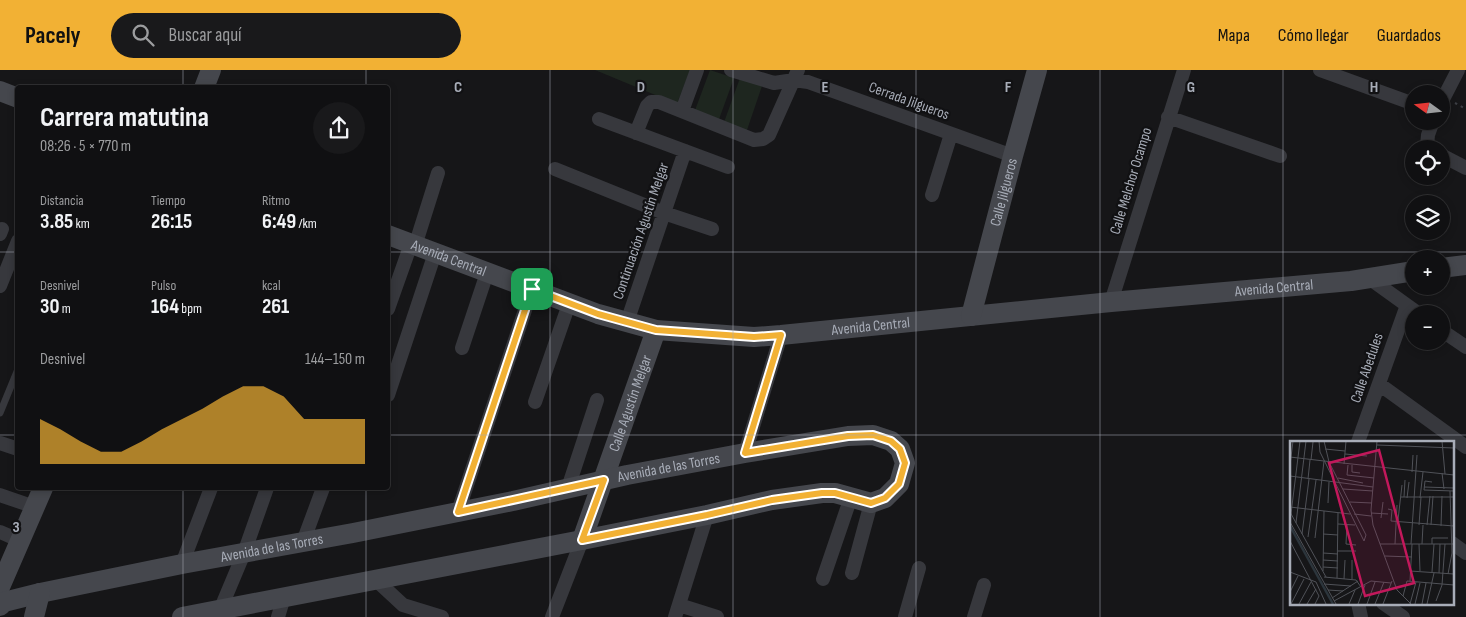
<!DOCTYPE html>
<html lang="es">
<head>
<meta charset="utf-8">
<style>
  :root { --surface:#101012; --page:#19191b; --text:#f1f3f6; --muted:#9c9d9f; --line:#303032; --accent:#f2b134 }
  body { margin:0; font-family:"Sofia Sans Condensed",sans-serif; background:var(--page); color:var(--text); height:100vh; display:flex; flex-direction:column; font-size:19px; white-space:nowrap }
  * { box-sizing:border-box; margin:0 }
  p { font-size:16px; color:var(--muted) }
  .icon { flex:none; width:28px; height:28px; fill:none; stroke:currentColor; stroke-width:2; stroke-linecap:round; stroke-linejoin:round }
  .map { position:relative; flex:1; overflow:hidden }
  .drawer { position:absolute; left:15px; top:15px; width:375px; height:405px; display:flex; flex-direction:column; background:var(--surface); border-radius:5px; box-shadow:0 2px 8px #0003,0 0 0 1px var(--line) }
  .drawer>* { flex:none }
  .needle { width:32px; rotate:285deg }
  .tools { position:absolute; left:1405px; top:15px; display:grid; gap:10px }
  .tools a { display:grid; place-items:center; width:45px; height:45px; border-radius:50%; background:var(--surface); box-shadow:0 2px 8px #0003,0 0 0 1px var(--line); font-size:25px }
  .pin { position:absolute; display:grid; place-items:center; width:42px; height:42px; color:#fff; margin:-21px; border-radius:10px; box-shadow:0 2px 8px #0006 }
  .round { display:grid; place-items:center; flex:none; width:52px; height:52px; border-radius:26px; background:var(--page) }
  .overview { display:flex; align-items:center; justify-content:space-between; height:85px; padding:0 25px }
  h1 { font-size:28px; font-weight:700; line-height:38px }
  .stats { display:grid; grid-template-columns:repeat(3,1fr); gap:8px; height:85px; padding:5px 25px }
  .stats div { display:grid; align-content:center }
  .stats b { font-size:21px; font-weight:700 }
  .stats small { font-size:14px; font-weight:400 }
  .stats p { font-size:14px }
  .chart { height:140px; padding:10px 25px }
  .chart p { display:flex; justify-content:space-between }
  .chart svg { width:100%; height:90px; margin-top:5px; fill:var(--accent); opacity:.7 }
  header { display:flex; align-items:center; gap:30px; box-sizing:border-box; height:70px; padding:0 25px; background:var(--accent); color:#111 }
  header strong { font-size:24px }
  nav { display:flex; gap:28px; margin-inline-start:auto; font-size:18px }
  .search { width:350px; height:45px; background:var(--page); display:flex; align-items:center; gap:12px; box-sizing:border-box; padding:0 18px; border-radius:28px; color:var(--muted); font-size:19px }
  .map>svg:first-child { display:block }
  .green { fill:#1e261f }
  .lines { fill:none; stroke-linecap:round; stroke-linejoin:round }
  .path { stroke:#3d3f44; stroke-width:2; stroke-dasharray:2.5 4; stroke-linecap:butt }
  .lane { stroke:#37383d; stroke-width:7 }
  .street { stroke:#37383d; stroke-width:14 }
  .secondary { stroke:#45474d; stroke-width:20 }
  .route-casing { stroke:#fff; stroke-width:10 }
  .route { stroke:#f2b134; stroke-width:6 }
  .grid { fill:none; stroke:#a8adb8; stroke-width:1; stroke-opacity:0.55 }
  .labels { text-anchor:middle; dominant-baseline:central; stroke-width:4.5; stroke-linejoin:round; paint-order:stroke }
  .street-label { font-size:15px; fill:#a8adb8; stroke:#111113 }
  .inset-river { fill:none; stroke:#2c353c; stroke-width:2.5 }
  .inset-road { fill:none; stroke:#505258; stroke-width:1 }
  .view { fill:#c2185b; fill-opacity:0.15; stroke:#c2185b; stroke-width:2.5 }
  .inset-edge { fill:none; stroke:#a8adb8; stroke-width:2.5 }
  .grid-label { font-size:16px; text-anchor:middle; font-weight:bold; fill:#a8adb8; stroke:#111113; stroke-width:4.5; stroke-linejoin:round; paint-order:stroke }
</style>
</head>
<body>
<header>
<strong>Pacely</strong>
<div class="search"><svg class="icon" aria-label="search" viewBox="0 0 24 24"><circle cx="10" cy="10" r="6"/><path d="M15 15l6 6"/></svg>Buscar aquí</div>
<nav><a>Mapa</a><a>Cómo llegar</a><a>Guardados</a></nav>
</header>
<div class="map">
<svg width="1466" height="547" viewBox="0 0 1466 547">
  <rect width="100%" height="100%" fill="#161618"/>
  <path class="green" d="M595 0H690L677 34Z
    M710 0 734 8 718 52 694 43Z
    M740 8 762 16 746 63 723 55Z"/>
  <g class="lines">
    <path class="path" d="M1455 33 1466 39"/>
    <path class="lane" d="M0 343 18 299"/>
    <path class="street" d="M731 0 774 13 794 10 808 12 1013 86
      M1320 0 1414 34
      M1441 33 1458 0
      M682 41 697 0
      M1168 47 1280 86
      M599 49 728 97
      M636 63 647 36 651 32H659L754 70 763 69 769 65 798 0
      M1430 79 1427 76 1428 65 1433 51
      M1441 85 1466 98
      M555 99 664 143 712 159
      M932 125 951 64
      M0 164 2 159
      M415 176 438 103
      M1369 208 1419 244
      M0 216 18 171
      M1111 232 1184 0
      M388 239 411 174
      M627 252 685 81
      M1441 260 1466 277
      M462 278 487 203
      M1379 314 1466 377
      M388 325 435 183
      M535 332 569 234
      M1358 372 1407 235
      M0 373 18 379
      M745 383 781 265
      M568 418 597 330
      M0 425 35 437
      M458 442 532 219
      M0 462 21 471
      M303 472 323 418
      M1452 473 1466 483
      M182 494 211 418
      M852 503 871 433
      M823 509 851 427
      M376 510 403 535 442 547
      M1358 533 1361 547
      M1383 533 1403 547
      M679 535 717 547
      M218 545 244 483 267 418
      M278 547 284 527
      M552 547 582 470
      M675 547 707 445
      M905 547 919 498
      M974 547 984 515"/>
    <g class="secondary">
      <path d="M204 18 211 0"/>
      <path d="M0 21 18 28"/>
      <path id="s1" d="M388 165 598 244 656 260 754 267 781 265 1111 232 1351 211 1414 201"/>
      <path d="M1441 198 1466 195"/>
      <path id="s2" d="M971 246 1013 86 1037 0"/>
      <path id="s3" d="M582 470 656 260"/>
      <path d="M0 517 43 418"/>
      <path id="s4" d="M0 536 4 532 40 523 182 494 353 463 513 431 627 405 745 383 848 366 873 365 891 371 900 379 905 393 899 414 885 428 871 433 835 423H822L772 430 707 445 582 470 182 547"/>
      <path d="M34 547 40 523"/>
    </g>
  </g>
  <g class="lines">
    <g class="route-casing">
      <path id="route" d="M532 219 598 244 656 260 754 267 781 265 745 383 848 366 873 365 891 371 900 379 905 393 899 414 885 428 871 433 835 423H822L772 430 707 445 582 470 604 410 458 442Z"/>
    </g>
    <use href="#route" class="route"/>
  </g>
  <path class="grid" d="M183 0V18M366 0V18M550 0V547M733 0V547M916 0V547M1100 0V547M1283 0V547M0 182H18M388 182H1466M0 365H18M388 365H1466M183 418V547M366 418V547"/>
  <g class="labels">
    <g class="street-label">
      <text transform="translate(909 31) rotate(20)">Cerrada Jilgueros</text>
      <text transform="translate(1131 111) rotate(-73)">Calle Melchor Ocampo</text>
      <text stroke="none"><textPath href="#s2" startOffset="128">Calle Jilgueros</textPath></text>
      <text transform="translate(641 161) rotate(-71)">Continuación Agustín Melgar</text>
      <text stroke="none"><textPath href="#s1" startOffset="65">Avenida Central</textPath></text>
      <text stroke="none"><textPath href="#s1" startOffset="905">Avenida Central</textPath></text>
      <text stroke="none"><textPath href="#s1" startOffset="500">Avenida Central</textPath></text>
      <text transform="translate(1367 298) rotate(-71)">Calle Abedules</text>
      <text stroke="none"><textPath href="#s3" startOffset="145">Calle Agustín Melgar</textPath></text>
      <text stroke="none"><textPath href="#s4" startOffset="684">Avenida de las Torres</textPath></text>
      <text stroke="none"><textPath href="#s4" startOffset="279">Avenida de las Torres</textPath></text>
    </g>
  </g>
  <g transform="translate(1290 371)">
    <rect width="164" height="164" fill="#161618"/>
    <path class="inset-river" d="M0 85 43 163"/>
    <path class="inset-road" d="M29 0 30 11 74 100M34 0 39 21 76 94 74 100M87 0 81 69 83 84 107 149 121 163M152 0 155 33M87 4 164 7M35 8 55 10M55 13 77 15M0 16 34 20M21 19 23 1M34 20 164 34M54 23 56 0M0 24 3 0M58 24 57 34 84 37M62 24V31L70 32M122 31 123 14M152 32 154 48M0 35 83 46M48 37 73 42M18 38 20 19M134 46 164 47M53 48 83 50M134 49 164 50M134 49 135 40 142 41M111 56H164M114 56 115 39M117 57 119 41M130 57 133 31M60 61 82 62M38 62 39 41M0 66 60 73M98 68 102 69 101 80 164 85M0 71 36 136M81 72 98 73M1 73 10 0M64 73 81 75M91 77 93 61M108 79 112 44M0 81 46 163M6 82 16 0M48 83 65 84M57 83 56 103 66 104M129 84 131 56M137 84 140 55M141 84 143 55M151 85 152 55M12 93 19 38M33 93 48 94M18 96 26 39M25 97 34 20M0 100 29 155 25 163M90 103H164M105 103 107 64M121 103 127 14M129 103 130 130M132 103 133 84M142 103V97H158M48 110H66M33 112 48 113M95 115 122 116M33 119 48 120M33 126 48 127M33 130 34 70M120 130 164 133M0 131 26 141 36 163M142 131 144 103M149 132 150 103M158 133 162 112 160 50M34 136 66 139 71 146M47 137 48 72M54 138 55 119M62 138V119M120 140 122 103M34 143 61 145M38 149 53 150M0 151 8 135M113 155 117 140 164 144M42 157 68 140M44 160 81 140 101 142M146 160 152 144 155 103M1 163 14 138M9 163 21 141M17 163 26 148M59 163 65 149M68 163 75 144M77 163 85 141M85 163 94 141M93 163 102 140M120 163 126 141M125 163 130 142M132 163 136 142M137 163 144 132"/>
    <path class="view" d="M89 9 124 142 75 155 39 22Z"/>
    <rect width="164" height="164" class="inset-edge"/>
  </g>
  <g class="grid-label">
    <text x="458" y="22">C</text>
    <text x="641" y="22">D</text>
    <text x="825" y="22">E</text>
    <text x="1008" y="22">F</text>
    <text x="1191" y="22">G</text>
    <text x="1374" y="22">H</text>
    <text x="16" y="462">3</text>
  </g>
</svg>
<div class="tools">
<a><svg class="needle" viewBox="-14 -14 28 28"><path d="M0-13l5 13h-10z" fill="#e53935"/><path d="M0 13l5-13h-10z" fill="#9c9d9f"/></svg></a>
<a><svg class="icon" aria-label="locate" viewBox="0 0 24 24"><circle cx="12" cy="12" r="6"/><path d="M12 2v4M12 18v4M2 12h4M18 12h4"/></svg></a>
<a><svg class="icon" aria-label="layers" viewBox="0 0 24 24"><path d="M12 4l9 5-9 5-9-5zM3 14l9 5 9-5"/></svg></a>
<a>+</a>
<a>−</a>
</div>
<div class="pin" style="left:532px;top:219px;background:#1e9e55"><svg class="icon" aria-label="arrive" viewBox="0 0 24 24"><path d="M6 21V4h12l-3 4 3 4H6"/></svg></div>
<section class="drawer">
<div class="overview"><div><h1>Carrera matutina</h1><p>08:26 · 5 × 770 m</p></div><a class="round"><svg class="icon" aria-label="share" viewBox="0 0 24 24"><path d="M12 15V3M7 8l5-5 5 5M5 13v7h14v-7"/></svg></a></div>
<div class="stats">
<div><p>Distancia</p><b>3.85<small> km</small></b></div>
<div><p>Tiempo</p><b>26:15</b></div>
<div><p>Ritmo</p><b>6:49<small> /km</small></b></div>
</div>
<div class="stats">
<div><p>Desnivel</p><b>30<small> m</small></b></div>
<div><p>Pulso</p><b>164<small> bpm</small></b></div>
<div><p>kcal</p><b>261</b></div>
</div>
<div class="chart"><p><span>Desnivel</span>144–150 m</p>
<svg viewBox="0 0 160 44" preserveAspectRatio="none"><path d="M0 44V22L10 27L20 33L30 38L40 38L50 33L60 27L70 22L80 17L90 11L100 6L110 6L120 11L130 22L140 22L150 22L160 22V44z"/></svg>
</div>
</section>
</div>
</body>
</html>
